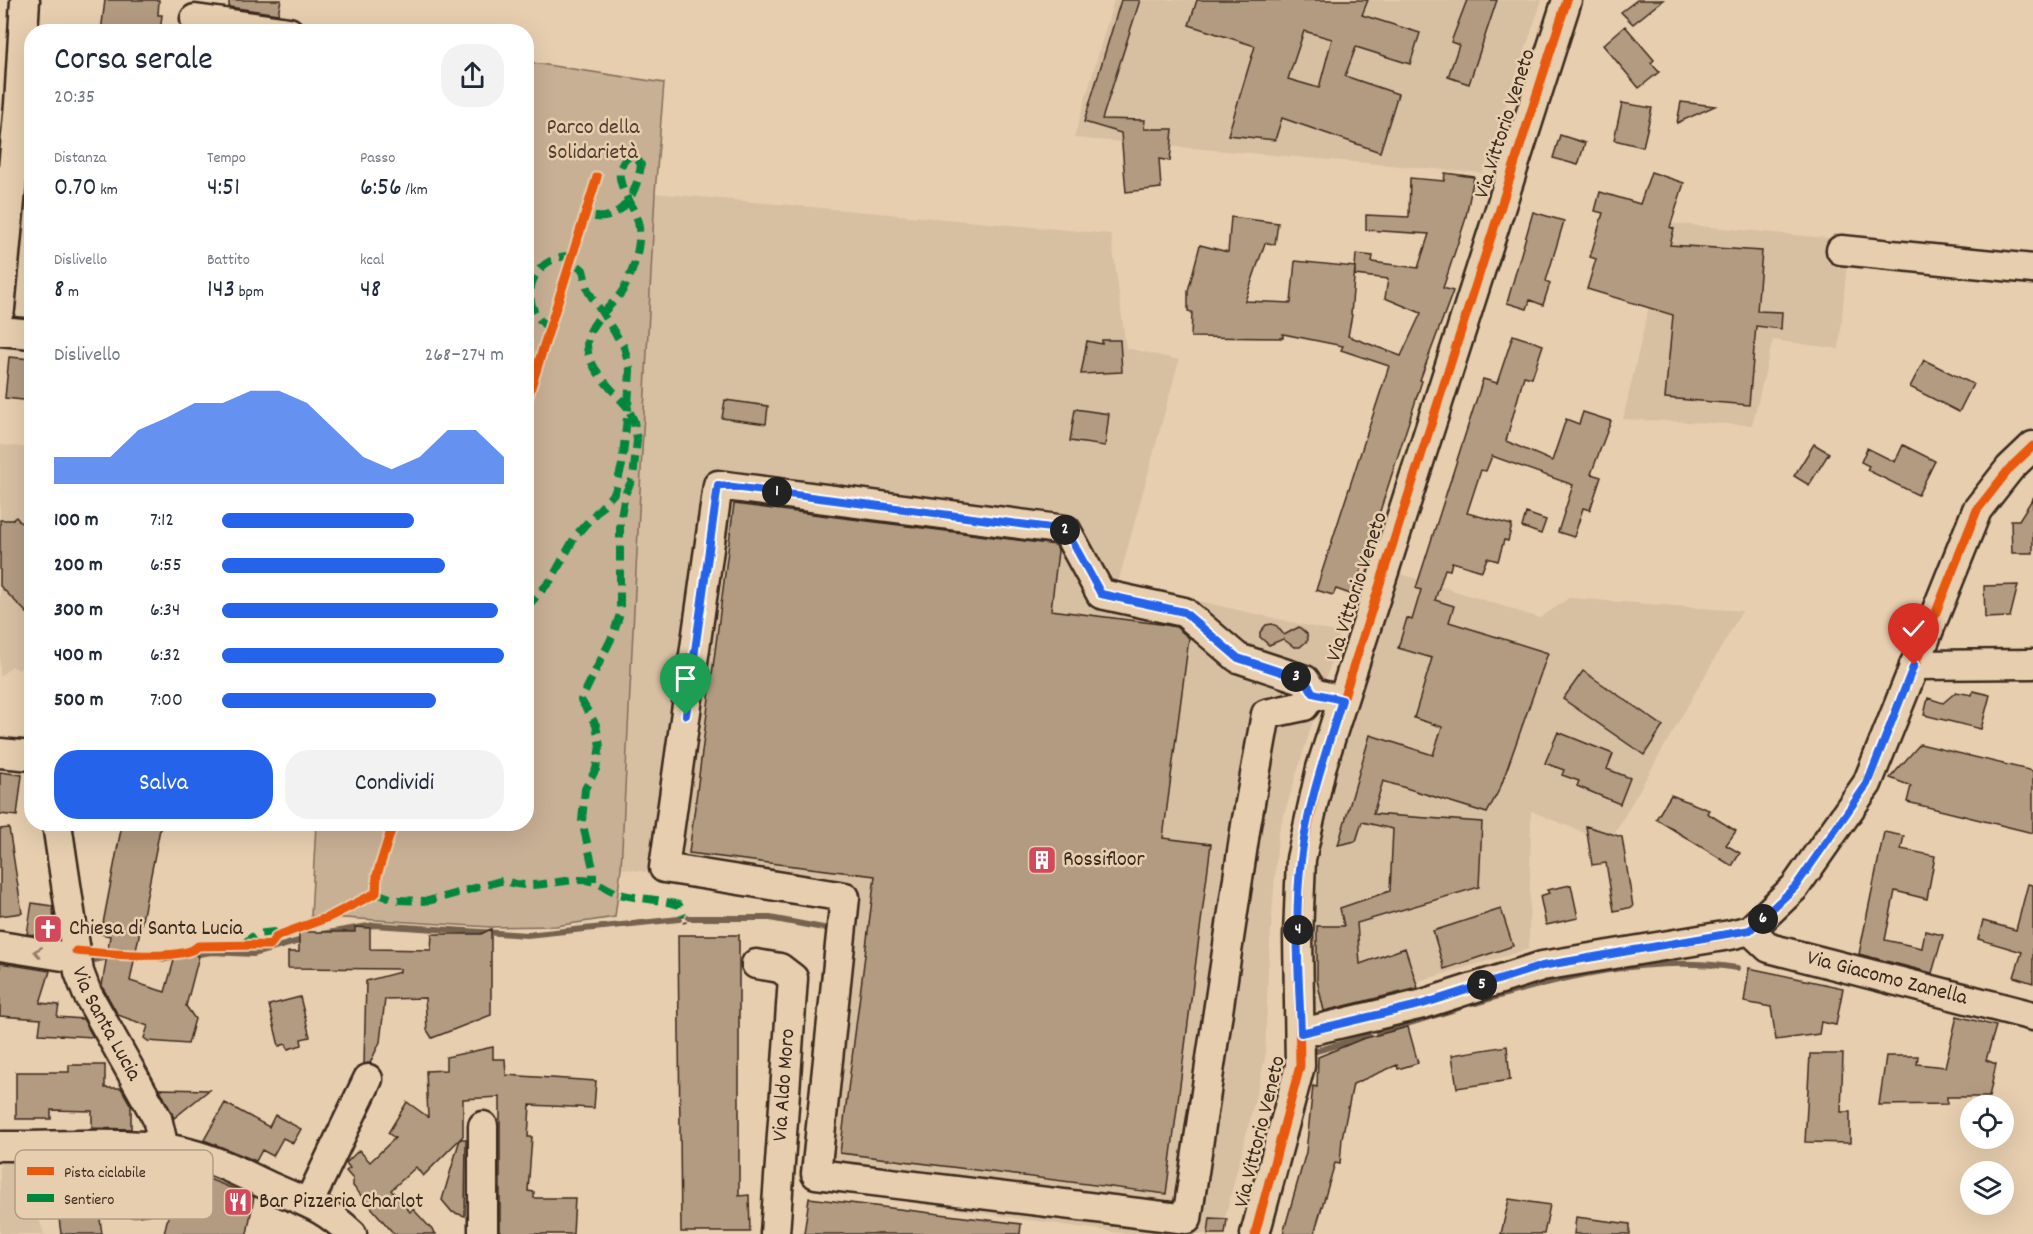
<!DOCTYPE html>
<html lang="it">
<head>
<meta charset="utf-8">
<style>
  :root { --surface:#fff; --page:#f2f2f3; --text:#1f2937; --muted:#747a83; --accent:#2563eb }
  body { margin:0; font-family:Dekko,sans-serif; background:var(--page); color:var(--text); height:100vh; display:flex; flex-direction:column; font-size:22px; white-space:nowrap }
  * { box-sizing:border-box; margin:0 }
  p { font-size:20px; color:var(--muted) }
  .icon { flex:none; width:33px; height:33px; fill:none; stroke:currentColor; stroke-width:2; stroke-linecap:round; stroke-linejoin:round }
  .map { position:relative; flex:1; overflow:hidden }
  .side { position:absolute; left:24px; top:24px; width:510px; height:807px; display:flex; flex-direction:column; background:var(--surface); border-radius:24px; box-shadow:0 6px 24px #0002 }
  .side>* { flex:none }
  .controls { position:absolute; left:1960px; top:1095px; display:grid; gap:12px }
  .controls a { display:grid; place-items:center; width:54px; height:54px; border-radius:50%; background:var(--surface); box-shadow:0 6px 24px #0002; font-size:30px }
  .pin { position:absolute; display:grid; place-items:center; width:51px; height:51px; color:#fff; margin:-62px -26px; border-radius:50% 50% 50% 0; rotate:-45deg; box-shadow:0 0 6px #0007 }
  .pin .icon { rotate:45deg }
  .km { position:absolute; width:30px; height:30px; margin:-15px; border-radius:50%; background:#222; color:#fff; font-size:16px; line-height:30px; text-align:center }
  .round { display:grid; place-items:center; flex:none; width:63px; height:63px; border-radius:24px; background:var(--page) }
  .overview { display:flex; align-items:center; justify-content:space-between; height:102px; padding:0 30px }
  h1 { font-size:33px; font-weight:600; line-height:45px }
  .figures { display:grid; grid-template-columns:repeat(3,1fr); gap:9px; height:102px; padding:6px 30px }
  .figures div { display:grid; align-content:center }
  .figures b { font-size:26px; font-weight:600 }
  .figures small { font-size:16px; font-weight:400 }
  .figures p { font-size:16px }
  .chart { height:168px; padding:12px 30px }
  .chart p { display:flex; justify-content:space-between }
  .chart svg { width:100%; height:108px; margin-top:6px; fill:var(--accent); opacity:.7 }
  .action { display:flex; gap:12px; margin-top:auto; padding:12px 30px }
  .action a { flex:1; height:69px; border-radius:24px; background:var(--accent); color:#fff; font-size:24px; font-weight:600; line-height:69px; text-align:center }
  .action a+a { background:var(--page); color:var(--text) }
  ul { padding:0 30px; list-style:none; font-size:20px }
  li { display:grid; grid-template-columns:96px 72px 1fr; align-items:center; height:45px }
  li i { height:15px; border-radius:8px; background:var(--accent) }
  .map>svg:first-child { display:block }
  .built { fill:#d7bfa2 }
  .green { fill:#c8b095; stroke:#826d5a; stroke-width:1.5 }
  .lines { fill:none; stroke-linecap:round; stroke-linejoin:round }
  .stream { stroke:#756250; stroke-width:6 }
  .building { fill:#b39b82; stroke:#3b2a1e; stroke-width:1.5; fill-rule:evenodd }
  .minor-casing { stroke:#3b2a1e; stroke-width:33 }
  .path { stroke:#3b2a1e; stroke-width:4; stroke-dasharray:1.5 4.5; stroke-linecap:butt }
  .minor { stroke:#e7ceaf; stroke-width:28 }
  .quiet { stroke:#00873e; stroke-width:8; stroke-dasharray:15 8; stroke-linecap:butt }
  .cycleway-casing { stroke:#e7ceaf; stroke-width:13 }
  .cycleway { stroke:#e8590c; stroke-width:9 }
  .oneway { stroke:#917c66 }
  .route-casing { stroke:#fff; stroke-width:12 }
  .route { stroke:#2563eb; stroke-width:8 }
  .labels { text-anchor:middle; dominant-baseline:central; stroke-width:5; stroke-linejoin:round; paint-order:stroke }
  .street-label { font-size:22px; fill:#3b2a1e; stroke:#e7ceaf }
  .park-label { font-size:22px; fill:#503e30; stroke:#e7ceaf }
  .poi-label { font-size:22px; fill:#3b2a1e; stroke:#e7ceaf; text-anchor:start }
  .key { fill:#e7ceaf; stroke:#b39d84; stroke-width:1.5 }
  .key-label { font-size:16px; fill:#3b2a1e }
</style>
</head>
<body>
<div class="map">
<svg width="2033" height="1234" viewBox="0 0 2033 1234">
  <rect width="100%" height="100%" fill="#e7ceaf"/>
  <filter id="ink" filterUnits="userSpaceOnUse"><feTurbulence type="fractalNoise" baseFrequency=".0167" numOctaves="2"/><feDisplacementMap in="SourceGraphic" scale="12" xChannelSelector="R" yChannelSelector="G"/><feConvolveMatrix kernelMatrix="1 2 1 2 8 2 1 2 1" color-interpolation-filters="sRGB"/></filter>
  <g filter="url(#ink)">
    <path class="built" d="M1114 0H1542L1483 173 1074 138Z
      M655 193 1111 234 1126 348 1179 360 1118 583 1340 633 1278 834 1268 971 1265 1059 1221 1234H1128L821 1190 846 999 845 904 621 868Z
      M1668 223 1849 240 1839 349 1773 340 1752 425 1623 419Z
      M0 445 32 448 31 659 19 670 12 666 0 676Z
      M1395 572 1540 618 1569 598 1742 611 1609 843 1531 811 1529 949 1302 1015 1312 842Z
      M0 1155 18 1156 44 1234H0Z"/>
    <path class="green" d="M527 62 664 83 655 193 621 868 615 917 556 926 490 927 311 916 316 824H526Z"/>
    <g class="lines">
      <path class="stream" d="M689 918H770L834 930
        M322 934 374 925 527 935 679 919
        M127 954 165 959 212 952 253 954 306 939
        M94 960 114 956
        M1476 1003C1559 977 1650 954 1737 968
        M1378 1033 1459 1008
        M1316 1051 1369 1036"/>
    </g>
    <path class="building" d="M105 0H159L158 15H162L160 32H101Z
      M229 0H281L278 14 229 7Z
      M1121 0H1140L1102 119 1145 120 1144 129H1173L1170 161 1159 159 1161 188 1126 192 1121 133 1084 122Z
      M1197 0H1368L1362 15 1420 33 1410 64 1356 47 1345 76 1398 94 1380 152 1282 118 1275 140 1228 135 1255 46 1189 25ZM1304 31 1332 39 1319 88 1288 79Z
      M1467 0H1497L1469 84 1448 77 1459 45 1451 42Z
      M1637 0H1663L1633 24 1621 12Z
      M1625 26 1654 60 1651 63 1659 72 1639 88 1603 45Z
      M1681 102 1715 106 1677 123Z
      M1622 103 1652 108 1643 147 1614 140Z
      M1560 135 1585 143 1578 165 1553 158Z
      M1651 172 1684 183 1670 227 1674 229 1670 245 1762 251 1757 311 1782 312 1781 329 1756 326 1749 405 1665 398 1673 315 1587 289 1596 259 1590 257 1603 213 1595 211 1600 192 1640 204Z
      M1445 173 1474 177 1465 221 1443 288 1453 291 1420 380 1422 381 1353 595 1336 589 1333 595 1316 590 1389 366 1341 350 1343 346 1283 334V338L1191 337 1192 312 1188 311V291L1200 245 1228 252 1231 217 1278 223 1275 244 1265 243 1245 301 1291 303 1295 261 1355 267 1356 254 1373 256 1372 262 1418 268 1429 234 1366 230V215L1409 217 1410 178 1444 181ZM1355 267V275L1388 279 1385 298 1421 313 1401 356 1348 336 1352 315 1351 314Z
      M1533 212 1564 221 1546 281 1550 283 1543 305 1530 300 1527 309 1507 303Z
      M1513 335 1543 345 1532 378 1524 376 1506 441 1552 461 1566 419 1579 424 1583 412 1611 421 1591 474 1601 477 1590 510 1583 508 1574 537 1558 532 1573 485 1492 456 1486 471 1481 470 1467 513 1512 525 1508 541 1504 540 1498 561 1487 558 1482 571 1452 562 1450 570 1445 569 1435 600 1454 606 1449 622 1548 653 1501 786 1487 813 1383 781 1373 814 1482 822 1479 887 1357 923 1360 964 1405 948 1418 988 1324 1011 1317 980V926H1344L1340 908 1390 891 1393 829 1362 822 1356 841 1338 845 1370 735 1433 755 1442 727 1414 718 1432 658 1398 648 1407 618 1412 620 1421 590 1416 588 1483 379 1497 383Z
      M1102 340H1120L1122 372 1081 374 1087 341 1102 344Z
      M9 357 32 359V401L5 398Z
      M1924 360 1973 384 1959 412 1910 387Z
      M725 400 768 406 766 424 722 418Z
      M1075 409 1109 414 1105 446 1070 441Z
      M1814 444 1829 453 1809 485 1794 476Z
      M1903 445 1935 461 1918 495 1867 470 1869 466 1861 462 1867 448 1895 462Z
      M2033 498V553H2012L2011 520H2019Z
      M734 504 1056 545 1058 551 1051 610 1160 624 1176 627 1189 638 1163 838 1211 844 1166 1194 840 1153 875 876 689 853Z
      M32 513V618L0 586V520H12L16 517 21 523Z
      M1526 513 1546 520 1541 534 1522 527Z
      M2018 585 2010 617 1985 618 1984 586Z
      M1272 624 1277 626 1284 635 1299 627 1307 634 1308 640 1300 647H1294L1283 639 1269 645 1260 637V632L1266 625Z
      M1583 671 1663 726 1644 755 1563 699Z
      M1973 691 1990 695 1981 729 1924 715 1928 698 1943 703 1956 692 1972 695Z
      M1558 732 1613 754 1607 769 1630 778 1620 804 1577 786 1579 781 1562 775 1564 770 1545 763Z
      M1920 744 2033 771V833L1907 802 1911 786 1890 778Z
      M0 772 22 775 17 816 0 814Z
      M1671 795 1709 810 1707 813 1736 831 1726 845 1740 853 1732 866 1656 819Z
      M122 824H161L130 981 165 992 177 950 199 956 186 1006 195 1019 188 1044 148 1041 144 1038 148 1026 118 1015 102 986 110 936 101 934Z
      M1586 826 1622 837 1633 907 1614 911 1606 863 1592 865Z
      M9 828 22 913 0 916V829Z
      M1884 832 1904 836 1901 849 1935 856 1927 899 1895 891 1885 940 1922 948 1925 931 1943 935 1932 973 1859 954Z
      M2028 884 2033 885V983L2014 977 2022 952 1978 939 1983 921 2016 930Z
      M1571 885 1578 918 1546 925 1540 896 1549 893 1547 890Z
      M32 903 52 906 57 938 27 934Z
      M1501 909 1513 946 1444 969 1433 931Z
      M355 927 370 928V949L431 950 432 934H481L491 929V1015L432 1038 427 1030 425 998 385 999 380 1042 370 1063 364 1064 366 981 400 972V969L288 968V952H299V932H355Z
      M678 935H739V1196L749 1195 750 1232H681Z
      M0 963 50 971 40 1003 59 1005 57 1017 83 1019 93 1037 39 1034 41 1019 0 1016Z
      M1749 968 1843 988 1836 1025 1821 1022 1819 1034 1776 1040 1771 1007 1744 1002Z
      M300 997 310 1037 301 1039 302 1045 288 1049 286 1044 279 1046 269 1005Z
      M1957 1016 1996 1026 1986 1060 1996 1064 1989 1097H1947V1104L1879 1105 1886 1056H1918L1917 1064 1945 1067Z
      M1408 1027 1418 1063 1398 1069 1397 1065 1353 1084 1342 1138 1340 1164 1335 1163 1314 1234H1283L1306 1152 1313 1086 1317 1087 1318 1057 1362 1039Z
      M1507 1046 1510 1080 1457 1088 1452 1055Z
      M493 1047V1059H505L506 1075 596 1081 594 1108 530 1105 528 1137H532L528 1191 534 1192V1198H575L573 1234H500V1097L463 1099V1136L423 1176 416 1167 391 1190 410 1212 413 1209 436 1234H394L353 1186V1179L346 1171 350 1168 346 1163 359 1150 370 1162 395 1138 388 1133 407 1102 428 1117 426 1071 446 1070V1057Z
      M1810 1054H1843L1841 1112H1850V1143L1805 1142Z
      M69 1065H105V1088H121L131 1106V1129L92 1128V1111L51 1110V1119H16V1072H69Z
      M160 1089 209 1090 174 1118Z
      M225 1103 269 1127 275 1115 301 1129 293 1143 283 1138 273 1156 262 1150 256 1161 204 1140Z
      M460 1139H466L465 1216 452 1212 442 1200Z
      M81 1161 87 1205 98 1204 102 1234H61L52 1162Z
      M129 1162 184 1169 254 1197 247 1234H164L169 1212 131 1217Z
      M809 1198 1021 1224 1020 1234H804Z
      M1509 1199 1550 1205 1544 1234H1501Z
      M1576 1217 1630 1224V1234H1574Z
      M1210 1218 1227 1219 1225 1234H1208Z"/>
    <g class="lines">
      <g class="minor-casing">
        <g id="minor">
          <path d="M195 19 289 32"/>
          <path d="M1841 250 2033 269"/>
          <path d="M0 309 19 104 25 0"/>
          <path d="M0 331 32 334"/>
          <path d="M1914 665 2033 664"/>
          <path d="M1313 693 1304 706 1266 714 1246 825 1187 1219 816 1174 845 897 664 868 718 485 1066 530 1101 594 1184 612 1238 658 1305 680 1313 693 1342 700"/>
          <path d="M0 753 32 756"/>
          <path id="s1" d="M57 824 79 972 87 993 157 1118 164 1148"/>
          <path id="s2" d="M1750 930 1769 948 2033 1016"/>
          <path d="M0 946 76 958"/>
          <path d="M756 964 780 968 793 978 775 1234"/>
          <path d="M1301 1033 1423 1004 1542 966 1730 935 1750 930 1795 887 1867 784 1977 510 2010 468 2033 446"/>
          <path d="M483 1126V1234"/>
          <path d="M0 1146C56 1147 136 1139 188 1153 219 1161 245 1175 273 1188 309 1204 322 1206 352 1234"/>
          <path d="M309 1202 368 1079"/>
          <path d="M1255 1234 1300 1066 1298 936 1301 859 1321 768 1567 0"/>
        </g>
      </g>
      <path class="path" d="M683 916 685 924"/>
      <use href="#minor" class="minor"/>
      <path class="quiet" d="M550 329C517 307 527 260 567 256L583 270 588 291 624 347 630 369 628 408 634 421 637 440 633 478 625 494 620 522V614L613 635 581 700 596 725 600 746 596 769 585 789 582 821 593 868V881
        M526 608 551 580 576 535 615 492 622 465 628 408C615 392 596 376 589 356 579 327 610 310 623 290 633 273 641 247 639 228 637 204 605 178 628 157L637 158 641 165C637 193 620 228 585 214
        M376 893 396 900 428 901 504 880C530 893 564 876 591 881 599 882 610 891 620 894 639 899 659 899 679 905L683 916
        M242 945 256 934 274 932 277 936"/>
      <g class="cycleway-casing">
        <path id="cycleway" d="M526 403 597 177
          M76 951C99 953 184 962 198 946L270 945 277 936 329 917 376 893 377 875 393 824
          M1301 1033 1423 1004 1542 966 1730 935 1750 930 1795 887 1867 784 1977 510 2010 468 2033 446
          M1255 1234 1300 1066 1298 936 1301 859 1321 768 1567 0"/>
      </g>
      <use href="#cycleway" class="cycleway"/>
    </g>
    <defs><path id="oneway-chevron" d="M-2-3.5L2.5 0L-2 3.5" fill="none" stroke-width="1.6" stroke-linecap="round" stroke-linejoin="round" transform="scale(1.5)"/></defs>
    <use class="oneway" href="#oneway-chevron" transform="translate(38 952) rotate(-171)"/>
  </g>
  <g class="lines" filter="url(#ink)">
    <g class="route-casing">
      <path id="route" d="M686 715 718 485 1066 530 1101 594 1184 612 1238 658 1305 680 1313 693 1342 700C1326 752 1307 806 1301 860 1294 917 1299 976 1301 1033L1423 1004 1542 966 1750 930 1795 887 1867 784 1914 665"/>
    </g>
    <use href="#route" class="route"/>
  </g>
  <defs>
    <g id="building-square" transform="scale(1.5)"><rect x="-9" y="-9" width="18" height="18" rx="4" fill="#d1495b" stroke="#e7ceaf"/><path d="M-4-6H4V6H1V3H-1V6H-4ZM-2.5-4.3h1.7v1.8h-1.7ZM.8-4.3h1.7v1.8H.8ZM-2.5-1h1.7V.8h-1.7ZM.8-1h1.7V.8H.8Z" fill="#fff"/></g>
    <g id="church-square" transform="scale(1.5)"><rect x="-9" y="-9" width="18" height="18" rx="4" fill="#d1495b" stroke="#e7ceaf"/><path d="M-1.2-6h2.4v3.5h3.3v2.4h-3.3V6h-2.4V-.1h-3.3v-2.4h3.3Z" fill="#fff"/></g>
    <g id="restaurant-square" transform="scale(1.5)"><rect x="-9" y="-9" width="18" height="18" rx="4" fill="#d1495b" stroke="#e7ceaf"/><path d="M-5-6h1v4h1v-4h1v4h1v-4h1v5L-1.5 .5V6h-2V.5L-5-1ZM5-6V6H3V1.5H1.5Q1.5-4 5-6Z" fill="#fff"/></g>
  </defs>
  <g fill-rule="evenodd">
    <use href="#building-square" x="1042" y="860"/>
    <use href="#church-square" x="48" y="929"/>
    <use href="#restaurant-square" x="238" y="1202"/>
  </g>
  <g class="labels">
    <g class="street-label">
      <text transform="translate(1506 124) rotate(-72)">Via Vittorio Veneto</text>
      <text transform="translate(1358 587) rotate(-72)">Via Vittorio Veneto</text>
      <text stroke="none"><textPath href="#s2" startOffset="148">Via Giacomo Zanella</textPath></text>
      <text stroke="none"><textPath href="#s1" startOffset="208">Via Santa Lucia</textPath></text>
      <text transform="translate(785 1085) rotate(-86)">Via Aldo Moro</text>
      <text transform="translate(1261 1132) rotate(-76)">Via Vittorio Veneto</text>
    </g>
    <g class="park-label">
      <text x="593" y="128">Parco della<tspan x="593" dy="25">Solidarietà</tspan></text>
    </g>
    <g class="poi-label">
      <text x="1063" y="860">Rossifloor</text>
      <text x="69" y="929">Chiesa di Santa Lucia</text>
      <text x="259" y="1202">Bar Pizzeria Charlot</text>
    </g>
  </g>
  <rect x="15" y="1150" width="198" height="69" rx="9" class="key"/>
  <rect x="27" y="1167" width="27" height="8" fill="#e8590c"/>
  <rect x="27" y="1194" width="27" height="8" fill="#00873e"/>
  <g class="key-label">
    <text x="64" y="1177">Pista ciclabile</text>
    <text x="64" y="1204">Sentiero</text>
  </g>
</svg>
<div class="controls">
<a><svg class="icon" aria-label="locate" viewBox="0 0 24 24"><circle cx="12" cy="12" r="6"/><path d="M12 2v4M12 18v4M2 12h4M18 12h4"/></svg></a>
<a><svg class="icon" aria-label="layers" viewBox="0 0 24 24"><path d="M12 4l9 5-9 5-9-5zM3 14l9 5 9-5"/></svg></a>
</div>
<div class="pin" style="left:686px;top:715px;background:#1e9e55"><svg class="icon" aria-label="arrive" viewBox="0 0 24 24"><path d="M6 21V4h12l-3 4 3 4H6"/></svg></div>
<div class="pin" style="left:1914px;top:665px;background:#d93025"><svg class="icon" aria-label="check" viewBox="0 0 24 24"><path d="M5 12l5 5 9-10"/></svg></div>
<b class="km" style="left:777px;top:492px">1</b>
<b class="km" style="left:1065px;top:530px">2</b>
<b class="km" style="left:1296px;top:677px">3</b>
<b class="km" style="left:1298px;top:930px">4</b>
<b class="km" style="left:1482px;top:985px">5</b>
<b class="km" style="left:1763px;top:919px">6</b>
<section class="side">
<div class="overview"><div><h1>Corsa serale</h1><p>20:35</p></div><a class="round"><svg class="icon" aria-label="share" viewBox="0 0 24 24"><path d="M12 15V3M7 8l5-5 5 5M5 13v7h14v-7"/></svg></a></div>
<div class="figures">
<div><p>Distanza</p><b>0.70<small> km</small></b></div>
<div><p>Tempo</p><b>4:51</b></div>
<div><p>Passo</p><b>6:56<small> /km</small></b></div>
</div>
<div class="figures">
<div><p>Dislivello</p><b>8<small> m</small></b></div>
<div><p>Battito</p><b>143<small> bpm</small></b></div>
<div><p>kcal</p><b>48</b></div>
</div>
<div class="chart"><p><span>Dislivello</span>268–274 m</p>
<svg viewBox="0 0 160 44" preserveAspectRatio="none"><path d="M0 44V33L10 33L20 33L30 22L40 17L50 11L60 11L70 6L80 6L90 11L100 22L110 33L120 38L130 33L140 22L150 22L160 33V44z"/></svg>
</div>
<ul>
<li><b>100 m</b>7:12<i style="width:68%"></i></li>
<li><b>200 m</b>6:55<i style="width:79%"></i></li>
<li><b>300 m</b>6:34<i style="width:98%"></i></li>
<li><b>400 m</b>6:32<i style="width:100%"></i></li>
<li><b>500 m</b>7:00<i style="width:76%"></i></li>
</ul>
<div class="action"><a>Salva</a><a>Condividi</a></div>
</section>
</div>
</body>
</html>
